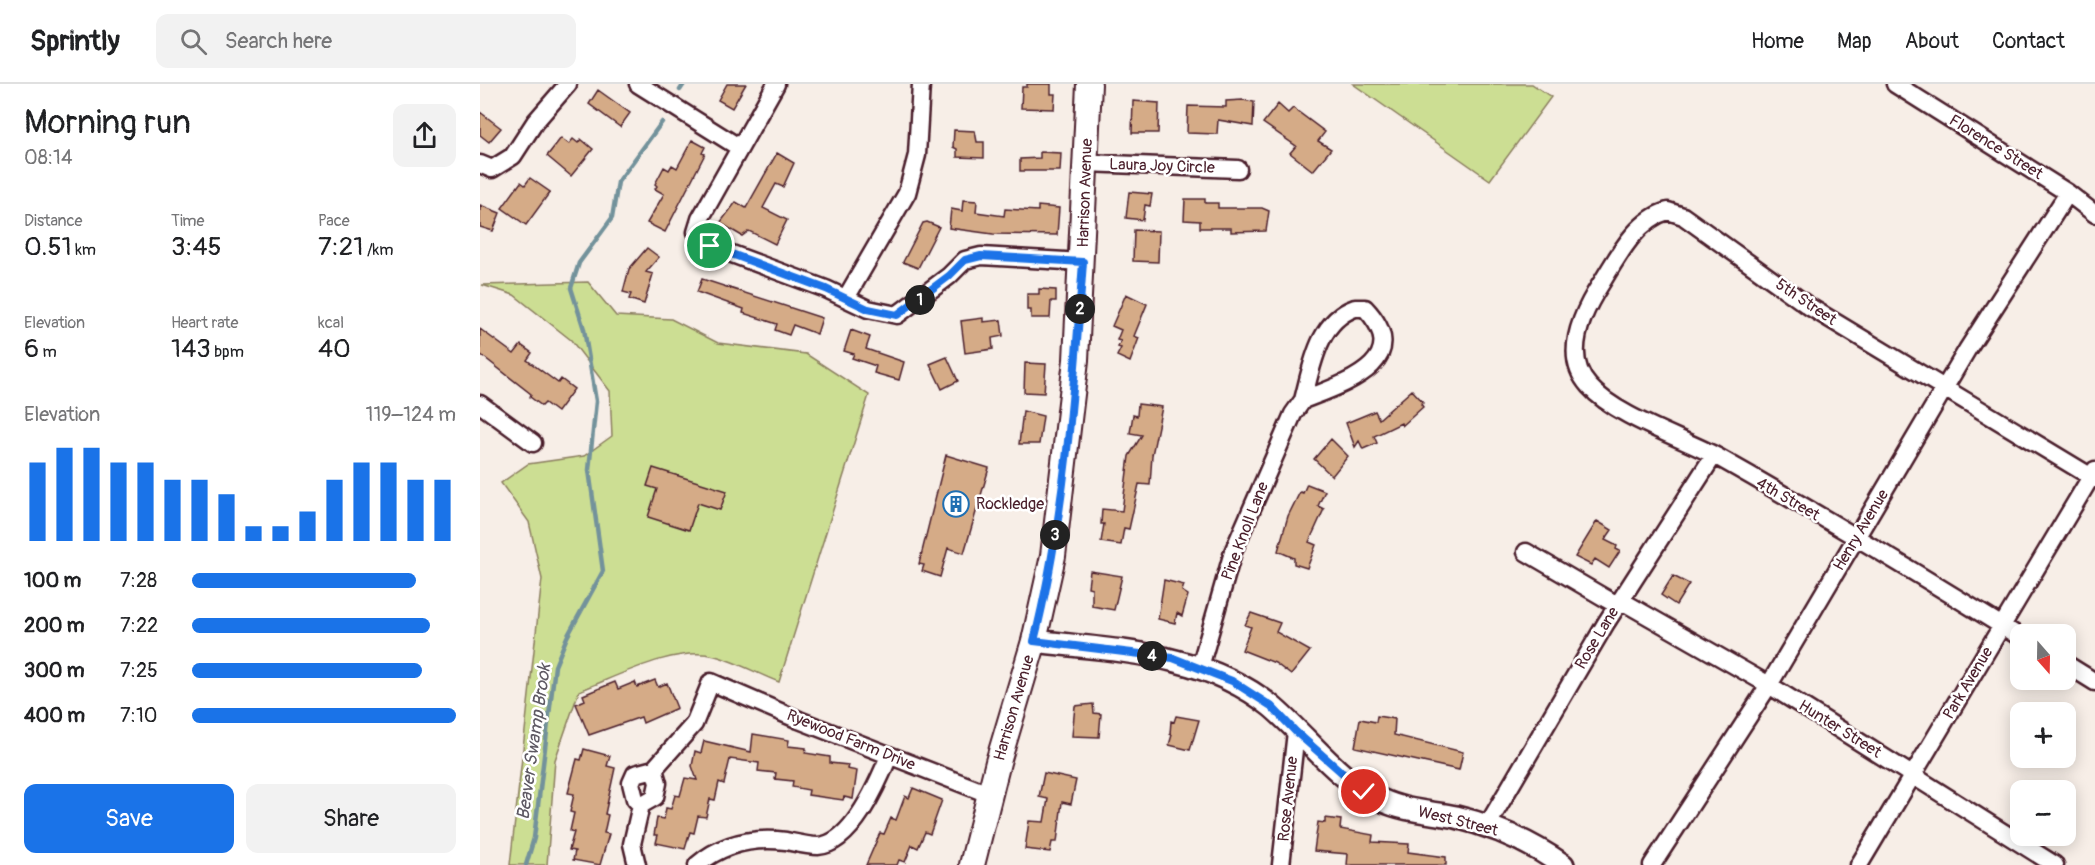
<!DOCTYPE html>
<html lang="en">
<head>
<meta charset="utf-8">
<style>
  :root { --surface:#fff; --page:#f2f2f2; --text:#202124; --muted:#757577; --line:#e0e0e0; --accent:#1a73e8 }
  body { margin:0; font-family:Pangolin,sans-serif; background:var(--page); color:var(--text); height:100vh; display:flex; flex-direction:column; font-size:22px; white-space:nowrap }
  * { box-sizing:border-box; margin:0 }
  p { font-size:20px; color:var(--muted) }
  .icon { flex:none; width:33px; height:33px; fill:none; stroke:currentColor; stroke-width:2; stroke-linecap:round; stroke-linejoin:round }
  .map { position:relative; flex:1; overflow:hidden }
  .details { display:flex; flex-direction:column; background:var(--surface); width:480px }
  .details>* { flex:none }
  .needle { width:39px; rotate:160deg }
  .fabs { position:absolute; left:1530px; top:540px; display:grid; gap:12px }
  .fabs a { display:grid; place-items:center; width:66px; height:66px; border-radius:12px; background:var(--surface); box-shadow:0 3px 15px #0003; font-size:30px }
  .pin { position:absolute; display:grid; place-items:center; width:51px; height:51px; color:#fff; margin:-26px; border:3px solid #fff; border-radius:50%; box-shadow:0 2px 6px #0007 }
  .km { position:absolute; width:30px; height:30px; margin:-15px; border-radius:50%; background:#222; color:#fff; font-size:16px; line-height:30px; text-align:center }
  .round { display:grid; place-items:center; flex:none; width:63px; height:63px; border-radius:12px; background:var(--page) }
  .headline { display:flex; align-items:center; justify-content:space-between; height:102px; padding:0 24px }
  h1 { font-size:33px; font-weight:600; line-height:45px }
  .metrics { display:grid; grid-template-columns:repeat(3,1fr); gap:9px; height:102px; padding:6px 24px }
  .metrics div { display:grid; align-content:center }
  .metrics b { font-size:26px; font-weight:600 }
  .metrics small { font-size:16px; font-weight:400 }
  .metrics p { font-size:16px }
  .chart { height:168px; padding:12px 24px }
  .chart p { display:flex; justify-content:space-between }
  .chart svg { width:100%; height:108px; margin-top:6px; stroke:var(--accent); stroke-width:6 }
  .primary-button { display:flex; gap:12px; margin-top:auto; padding:12px 24px }
  .primary-button a { flex:1; height:69px; border-radius:12px; background:var(--accent); color:#fff; font-size:24px; font-weight:600; line-height:69px; text-align:center }
  .primary-button a+a { background:var(--page); color:var(--text) }
  ul { padding:0 24px; list-style:none; font-size:20px }
  li { display:grid; grid-template-columns:96px 72px 1fr; align-items:center; height:45px }
  li i { height:15px; border-radius:8px; background:var(--accent) }
  header { display:flex; align-items:center; gap:36px; box-sizing:border-box; height:84px; padding:0 30px; background:var(--surface); border-bottom:2px solid var(--line) }
  header strong { font-size:28px }
  nav { display:flex; gap:33px; margin-inline-start:auto; font-size:21px }
  .search { width:420px; height:54px; background:var(--page); display:flex; align-items:center; gap:15px; box-sizing:border-box; padding:0 21px; border-radius:12px; color:var(--muted); font-size:22px }
  main { display:flex; flex:1; min-height:0 }
  .map>svg:first-child { display:block }
  .green { fill:#ccde93; stroke:#8b7e5f; stroke-width:1.5 }
  .lines { fill:none; stroke-linecap:round; stroke-linejoin:round }
  .stream { stroke:#73929b; stroke-width:4.5 }
  .building { fill:#d5ab87; stroke:#4a1f2b; stroke-width:1.5 }
  .minor-casing { stroke:#4a1f2b; stroke-width:21 }
  .tertiary-casing { stroke:#4a1f2b; stroke-width:26 }
  .secondary-casing { stroke:#4a1f2b; stroke-width:28 }
  .minor { stroke:#fff; stroke-width:16 }
  .tertiary { stroke:#fff; stroke-width:21 }
  .secondary { stroke:#fff; stroke-width:24 }
  .route-casing { stroke:#fff; stroke-width:12 }
  .route { stroke:#1a73e8; stroke-width:8 }
  .labels { text-anchor:middle; dominant-baseline:central; stroke-width:5; stroke-linejoin:round; paint-order:stroke }
  .street-label { font-size:16px; fill:#4a1f2b; stroke:#fff }
  .poi-label { font-size:16px; fill:#4a1f2b; stroke:#fff; text-anchor:start }
  .water-label { font-size:18px; font-style:italic; fill:#5e5963; stroke:#fff }
</style>
</head>
<body>
<header>
<strong>Sprintly</strong>
<div class="search"><svg class="icon" aria-label="search" viewBox="0 0 24 24"><circle cx="10" cy="10" r="6"/><path d="M15 15l6 6"/></svg>Search here</div>
<nav><a>Home</a><a>Map</a><a>About</a><a>Contact</a></nav>
</header>
<main>
<section class="details">
<div class="headline"><div><h1>Morning run</h1><p>08:14</p></div><a class="round"><svg class="icon" aria-label="share" viewBox="0 0 24 24"><path d="M12 15V3M7 8l5-5 5 5M5 13v7h14v-7"/></svg></a></div>
<div class="metrics">
<div><p>Distance</p><b>0.51<small> km</small></b></div>
<div><p>Time</p><b>3:45</b></div>
<div><p>Pace</p><b>7:21<small> /km</small></b></div>
</div>
<div class="metrics">
<div><p>Elevation</p><b>6<small> m</small></b></div>
<div><p>Heart rate</p><b>143<small> bpm</small></b></div>
<div><p>kcal</p><b>40</b></div>
</div>
<div class="chart"><p><span>Elevation</span>119–124 m</p>
<svg viewBox="0 0 160 44" preserveAspectRatio="none"><path d="M5 44V12M15 44V6M25 44V6M35 44V12M45 44V12M55 44V19M65 44V19M75 44V25M85 44V38M95 44V38M105 44V32M115 44V19M125 44V12M135 44V12M145 44V19M155 44V19"/></svg>
</div>
<ul>
<li><b>100 m</b>7:28<i style="width:85%"></i></li>
<li><b>200 m</b>7:22<i style="width:90%"></i></li>
<li><b>300 m</b>7:25<i style="width:87%"></i></li>
<li><b>400 m</b>7:10<i style="width:100%"></i></li>
</ul>
<div class="primary-button"><a>Save</a><a>Share</a></div>
</section>
<div class="map">
<svg width="1615" height="781" viewBox="0 0 1615 781">
  <rect width="100%" height="100%" fill="#f7eee7"/>
  <filter id="ink" filterUnits="userSpaceOnUse"><feTurbulence type="fractalNoise" baseFrequency=".0167" numOctaves="2"/><feDisplacementMap in="SourceGraphic" scale="12" xChannelSelector="R" yChannelSelector="G"/><feConvolveMatrix kernelMatrix="1 2 1 2 8 2 1 2 1" color-interpolation-filters="sRGB"/></filter>
  <g filter="url(#ink)">
    <path class="green" d="M873 0H1052L1071 13 1010 96Z
      M108 198 136 232 191 235 238 259 326 270 389 311 299 598C278 590 257 578 235 572 196 561 136 593 99 607L75 676 67 781H30L62 495 49 438 21 399 48 380 104 372 132 352 130 307 91 256 34 211 2 201Z"/>
    <g class="lines">
      <path class="stream" d="M200 6 204 0
        M46 781 54 754 75 582 87 553 123 487 109 386 116 317 104 245 91 204 99 179 132 134 138 98 182 38"/>
    </g>
    <path class="building" d="M247 0H266L252 24 238 16Z
      M547 0H571V10H575L574 25 541 24 542 3H547Z
      M118 6 150 29 140 43 109 20Z
      M763 16 774 18 773 42 738 36 737 50 707 49 708 22 746 23V17Z
      M653 17 679 19 678 49H652Z
      M798 20 808 29 813 24 845 48 838 57 851 65 833 87 810 69 816 62 783 39Z
      M0 28 21 44 9 58 0 51Z
      M474 46 495 47 497 58H504V74L477 73V65L473 63Z
      M81 54 89 60 93 55 98 59 101 55 113 65 91 92 67 72Z
      M212 56 225 63 222 69 225 70 185 148 167 139 184 110 175 105 177 102 175 100 184 83 189 86 192 81 197 84Z
      M560 68 581 69 580 87H540V75L560 74Z
      M297 69 314 79 303 103 296 100 283 124 307 136 295 160 269 147 262 152 240 139 256 118 266 124Z
      M50 94 70 108 46 141 22 124 41 98 45 101Z
      M649 108 672 110 670 122 665 121 663 136 646 134Z
      M705 115H725V119H738V124H782L789 127 786 147 751 148V144H720V137L704 136Z
      M483 116 497 117 496 128 524 132 525 125 558 127V122L579 124 577 151 513 150 469 144 471 125 482 127Z
      M0 121 20 129 13 147 0 143Z
      M447 138 459 143 438 184 423 178 443 139Z
      M654 146 679 147 678 178 653 177Z
      M167 164 179 173 166 188 173 190 164 220 149 215 151 210 143 208 149 185Z
      M222 195 342 234 337 250 313 241 309 251 295 246 297 240 263 229 264 225 217 208Z
      M559 205 576 206V217H571L570 234H551V226H547V210H559Z
      M646 210 667 220 654 252 659 254 650 278 637 272 641 264 638 263 641 257 637 256 641 246 632 242Z
      M503 234V238L521 236 523 252 512 254 513 265 485 269 481 237Z
      M0 245 34 270 41 261 52 269 47 276 78 299 81 295 94 305 77 328 65 319 62 322 50 313 51 310 0 270Z
      M371 246 390 253 386 265 424 278 419 296 394 289 396 282 372 274 374 270 364 267Z
      M467 273 478 297 462 305 450 280Z
      M545 279 566 280 564 309 544 308Z
      M932 306 943 318 941 320 943 323 922 342 921 339 894 352 897 359 883 365 879 357 875 363 866 339 895 327 899 335Z
      M658 320 682 323 672 371 670 401 659 400 649 445 644 444 641 461 621 458 624 440H621L622 425 642 427 649 372 662 351 650 349 653 331 657 332Z
      M543 327 563 332 559 360H539Z
      M851 355 868 372 852 392 834 375Z
      M466 371 509 384 484 469 468 464 460 493 442 487 444 481 439 480Z
      M173 384 247 407 240 426 218 419 209 446 168 433 177 405 167 402Z
      M827 400 845 407 838 422 844 425 829 458 836 461 827 484 814 480V474L798 467 808 432 820 408 823 409Z
      M1117 437 1132 446 1125 456 1137 462 1136 465 1140 467 1129 484 1115 475 1111 481 1095 473Z
      M610 487 642 492 634 526 612 522V504L608 503Z
      M1193 492 1209 500 1196 521 1181 511Z
      M684 496 704 501 702 507 708 511 702 532 697 529 695 539 678 535Z
      M771 529 800 539 796 548 830 567 811 591 795 579 762 566 771 543 765 541Z
      M175 596 178 603 187 599 197 624 163 639 161 633 109 651 96 620 105 616 103 611 135 598 138 605 155 598 157 603Z
      M613 620 614 629 621 630 619 653 592 652 595 622Z
      M696 632 719 636 710 666 689 661 692 651 690 650 691 637 694 638Z
      M897 632 915 635 914 651 983 668 979 686 875 663 880 635 896 638Z
      M273 650 309 656 308 662 326 664 325 669 350 673V679L368 681 367 685 377 687 373 715 364 713 363 716 328 711 329 706 312 703 313 697 295 695 296 689 278 687 279 679 250 675 244 700 239 698 235 716 230 715 226 733 218 732 214 749 210 748 205 765 176 759 178 751H174L177 734 184 735 186 724 191 725 195 711 200 712 205 694 217 696 212 682 215 667 221 669 224 657 271 668Z
      M104 665 130 672 127 682 135 684 125 730 128 731 124 749 129 750 120 781 93 776 95 767 89 766 94 748 90 747 94 729 90 728 94 710 88 709 97 675 101 676Z
      M564 689 596 696 591 720 582 718 577 758H572L570 768 545 765 549 737 564 738 568 715 559 713Z
      M433 704 462 716 450 750 445 748 438 764 432 761 425 778 419 776 417 781H386L400 749 404 750 411 734 416 736 425 712 429 714Z
      M845 734 861 736 860 745 893 751 892 758 929 760 928 768 966 773V781H867L868 770 834 767 838 738 845 739Z"/>
    <g class="lines">
      <g class="minor-casing">
        <path id="minor" d="M158 0 260 64
          M296 0 220 135 216 148 225 160 346 205 388 225 417 231 469 192 485 176 501 172 603 178
          M1415 0 1588 109 1615 130
          M606 79 758 85
          M0 80 12 85 33 72 55 38 88 0
          M366 214 427 109 437 71 441 0
          M875 224H885C936 278 863 300 823 316 832 282 838 237 875 224Z
          M0 320 53 359
          M1046 468 1137 521
          M1140 516 1289 601 1575 781
          M1540 553C1440 491 1339 430 1236 372 1200 353 1135 332 1109 302 1081 271 1103 227 1122 198 1138 172 1157 135 1188 127L1203 132 1330 223 1615 395
          M1586 580 1615 598
          M720 583 753 468 813 330 823 316
          M174 685 214 640 231 598 319 636 511 711
          M161 721 155 715 151 699 155 690 174 685
          M161 721 175 713 178 699 174 685
          M1007 742 1126 539 1234 371
          M157 781 152 760 161 721
          M217 781C243 759 273 753 306 757 316 759 328 762 338 762 372 760 398 699 409 672
          M801 781 816 648
          M1172 781 1289 601 1487 266 1588 109
          M1379 781 1615 386"/>
      </g>
      <g class="tertiary-casing">
        <path id="tertiary" d="M554 557C636 567 724 568 791 622 828 653 856 695 901 716 924 727 951 728 976 733 1014 742 1050 758 1083 781"/>
      </g>
      <g class="secondary-casing">
        <path id="secondary" d="M492 781 518 678 554 557 573 472 596 276 609 0"/>
      </g>
      <use href="#minor" class="minor"/>
      <use href="#tertiary" class="tertiary"/>
      <use href="#secondary" class="secondary"/>
    </g>
  </g>
  <g class="lines" filter="url(#ink)">
    <g class="route-casing">
      <path id="route" d="M230 162 346 205 388 225 417 231 469 192 485 176 501 172 603 178C594 304 585 434 554 557L693 574 752 597 791 622 816 648 884 708"/>
    </g>
    <use href="#route" class="route"/>
  </g>
  <defs>
    <g id="building-ring" transform="scale(1.35)"><circle r="9.5" fill="#fff" stroke="#1f6fb2" stroke-width="1.5"/><path d="M-4-6H4V6H1V3H-1V6H-4ZM-2.5-4.3h1.7v1.8h-1.7ZM.8-4.3h1.7v1.8H.8ZM-2.5-1h1.7V.8h-1.7ZM.8-1h1.7V.8H.8Z" fill="#1f6fb2"/></g>
  </defs>
  <g fill-rule="evenodd">
    <use href="#building-ring" x="476" y="420"/>
  </g>
  <g class="labels">
    <g class="street-label">
      <text transform="translate(1516 63) rotate(32)">Florence Street</text>
      <text transform="translate(682 82) rotate(2)">Laura Joy Circle</text>
      <text transform="translate(605 109) rotate(-88)">Harrison Avenue</text>
      <text transform="translate(1326 218) rotate(34)">5th Street</text>
      <text transform="translate(1308 415) rotate(30)">4th Street</text>
      <text transform="translate(1381 446) rotate(-59)">Henry Avenue</text>
      <text transform="translate(765 447) rotate(-69)">Pine Knoll Lane</text>
      <text transform="translate(1117 554) rotate(-59)">Rose Lane</text>
      <text transform="translate(1488 599) rotate(-59)">Park Avenue</text>
      <text transform="translate(534 624) rotate(-74)">Harrison Avenue</text>
      <text transform="translate(1360 645) rotate(32)">Hunter Street</text>
      <text transform="translate(371 656) rotate(22)">Ryewood Farm Drive</text>
      <text transform="translate(808 715) rotate(-84)">Rose Avenue</text>
      <text transform="translate(978 737) rotate(14)">West Street</text>
    </g>
    <g class="poi-label">
      <text x="496" y="420">Rockledge</text>
    </g>
    <g class="water-label">
      <text transform="translate(54 658) rotate(-82)">Beaver Swamp Brook</text>
    </g>
  </g>
</svg>
<div class="fabs">
<a><svg class="needle" viewBox="-14 -14 28 28"><path d="M0-13l5 13h-10z" fill="#e53935"/><path d="M0 13l5-13h-10z" fill="#757577"/></svg></a>
<a>+</a>
<a>−</a>
</div>
<div class="pin" style="left:230px;top:162px;background:#1e9e55"><svg class="icon" aria-label="arrive" viewBox="0 0 24 24"><path d="M6 21V4h12l-3 4 3 4H6"/></svg></div>
<div class="pin" style="left:884px;top:708px;background:#d93025"><svg class="icon" aria-label="check" viewBox="0 0 24 24"><path d="M5 12l5 5 9-10"/></svg></div>
<b class="km" style="left:440px;top:216px">1</b>
<b class="km" style="left:600px;top:225px">2</b>
<b class="km" style="left:575px;top:451px">3</b>
<b class="km" style="left:672px;top:572px">4</b>
</div>
</main>
</body>
</html>
